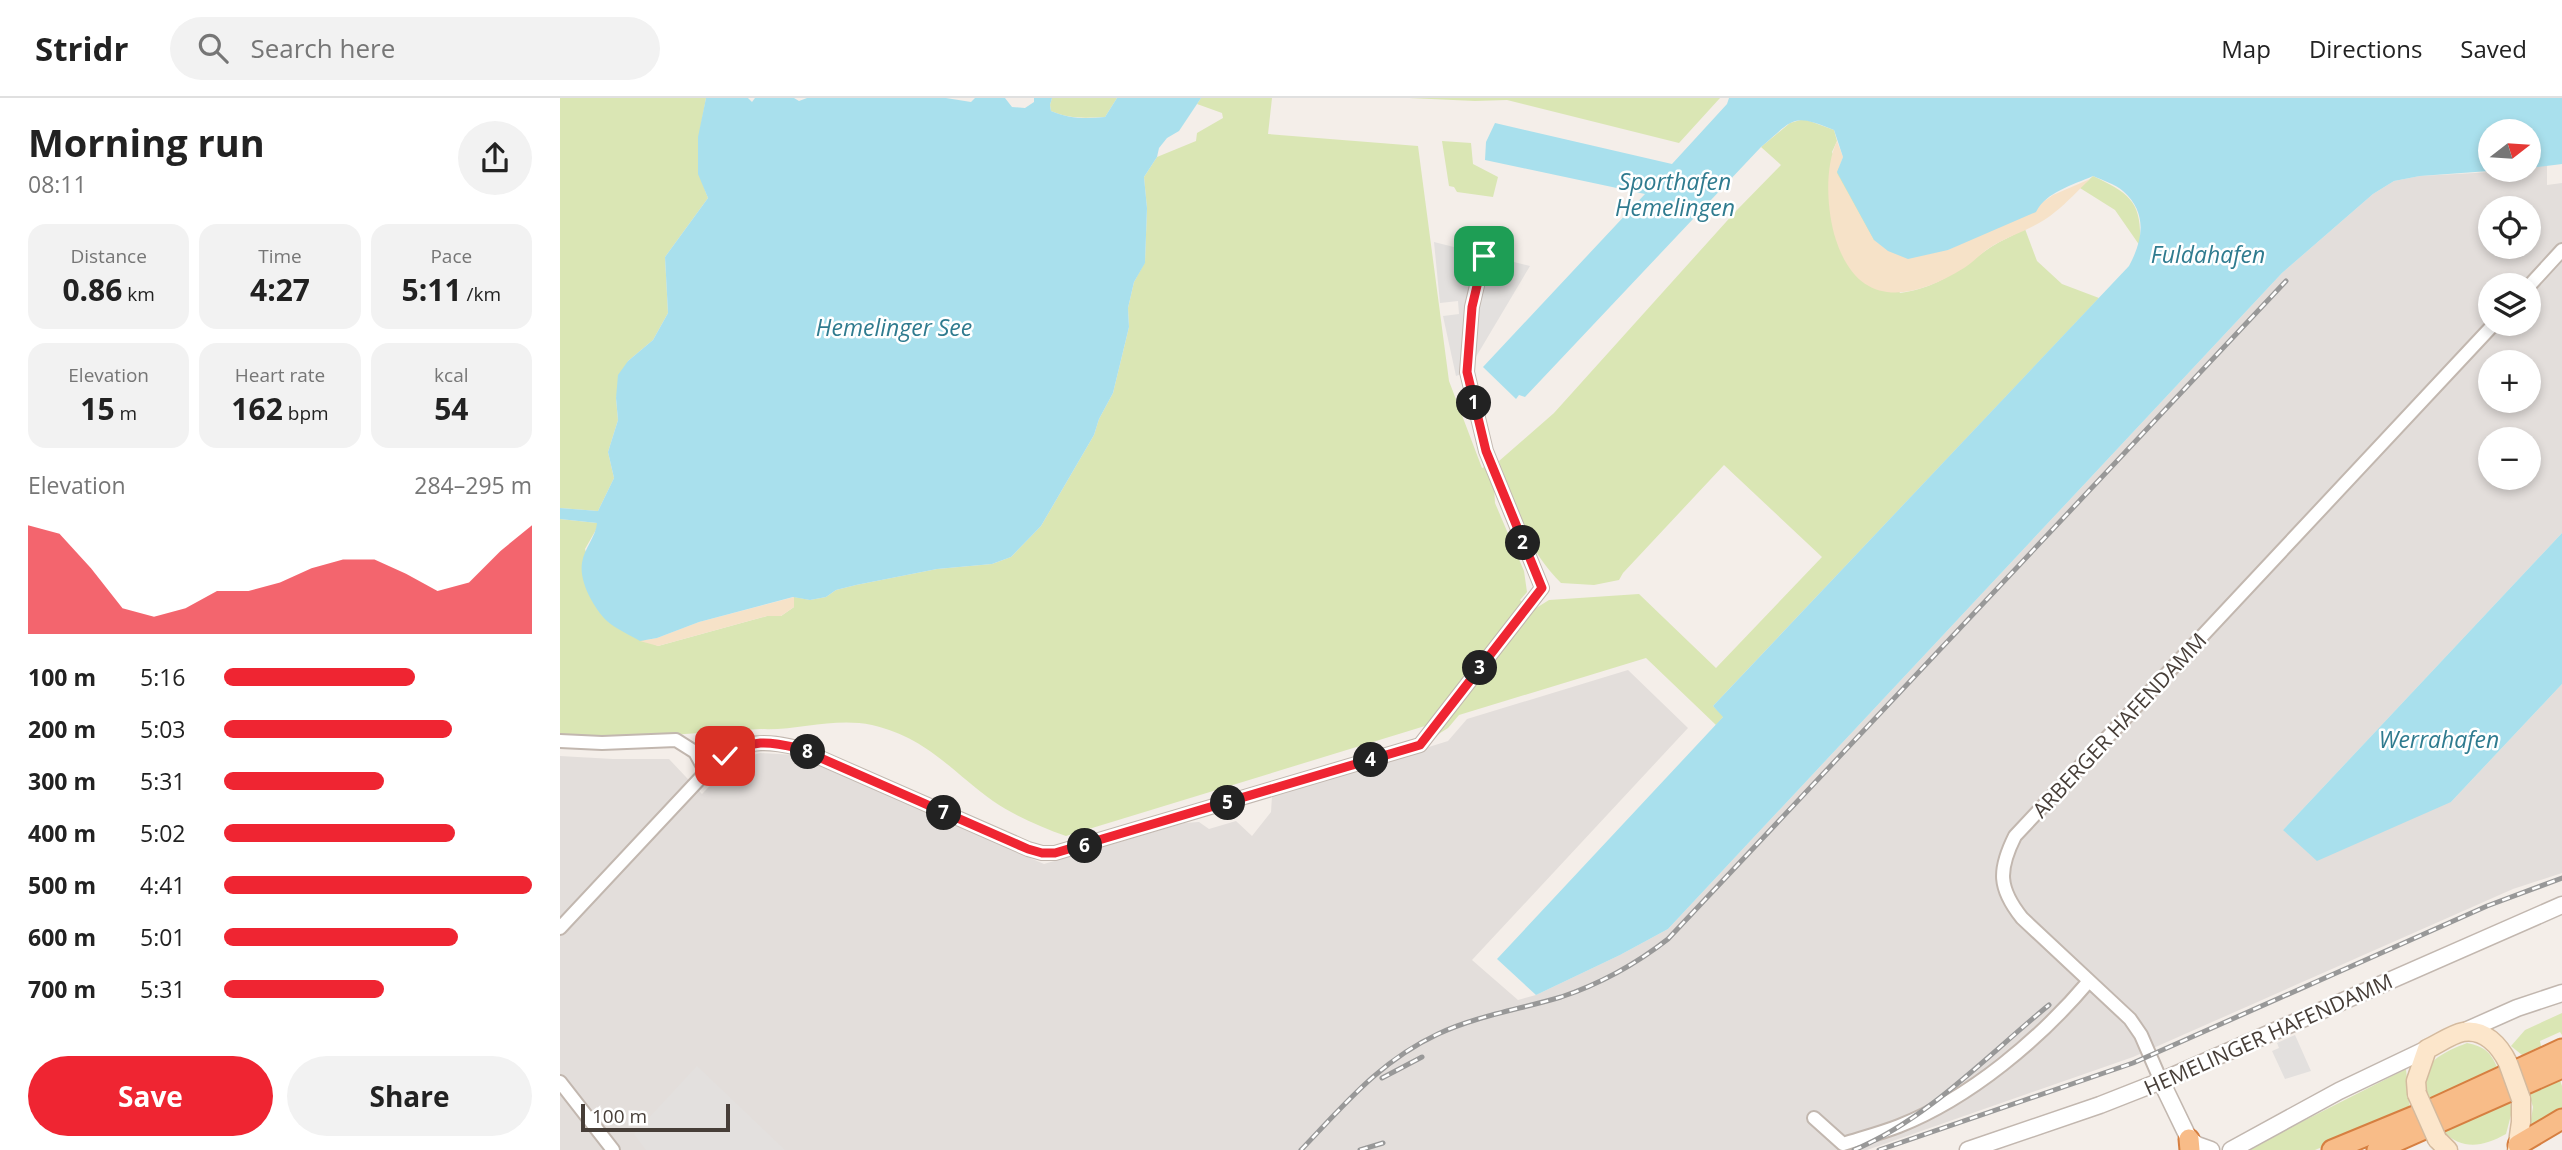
<!DOCTYPE html>
<html lang="en">
<head>
<meta charset="utf-8">
<style>
  :root { --surface:#fff; --page:#f2f2f2; --text:#222; --muted:#767676; --line:#e0e0e0; --accent:#ef2532 }
  body { margin:0; font-family:"Open Sans",sans-serif; background:var(--page); color:var(--text); height:100vh; display:flex; flex-direction:column; font-size:26px; white-space:nowrap }
  * { box-sizing:border-box; margin:0 }
  p { font-size:23px; color:var(--muted) }
  .icon { flex:none; width:38px; height:38px; fill:none; stroke:currentColor; stroke-width:2; stroke-linecap:round; stroke-linejoin:round }
  .map { position:relative; flex:1; overflow:hidden }
  .panel { display:flex; flex-direction:column; background:var(--surface); width:560px }
  .panel>* { flex:none }
  .needle { width:46px; rotate:73deg }
  .tools { position:absolute; left:1918px; top:21px; display:grid; gap:14px }
  .tools a { display:grid; place-items:center; width:63px; height:63px; border-radius:50%; background:var(--surface); box-shadow:0 4px 10px #0003; font-size:35px }
  .scale { position:absolute; left:21px; bottom:18px; width:149px; box-sizing:border-box; padding-left:7px; border:4px solid #473e38; border-top:0; font-size:19px; line-height:24px; white-space:nowrap; color:#473e38; -webkit-text-stroke:5px #fff; paint-order:stroke }
  .pin { position:absolute; display:grid; place-items:center; width:60px; height:60px; color:#fff; margin:-30px; border-radius:14px; box-shadow:0 4px 10px #0006 }
  .km { position:absolute; width:35px; height:35px; margin:-18px; border-radius:50%; background:#222; color:#fff; font-size:19px; line-height:35px; text-align:center }
  .round { display:grid; place-items:center; flex:none; width:74px; height:74px; border-radius:37px; background:var(--page) }
  .head { display:flex; align-items:center; justify-content:space-between; height:119px; padding:0 28px }
  h1 { font-size:38px; font-weight:700; line-height:52px }
  .stats { display:grid; grid-template-columns:repeat(3,1fr); gap:10px; height:119px; padding:7px 28px }
  .stats div { display:grid; align-content:center; border-radius:18px; background:var(--page); text-align:center }
  .stats b { font-size:30px; font-weight:700 }
  .stats small { font-size:19px; font-weight:400 }
  .stats p { font-size:19px }
  .chart { height:196px; padding:14px 28px }
  .chart p { display:flex; justify-content:space-between }
  .chart svg { width:100%; height:126px; margin-top:7px; fill:var(--accent); opacity:.7 }
  .primary-button { display:flex; gap:14px; margin-top:auto; padding:14px 28px }
  .primary-button a { flex:1; height:80px; border-radius:42px; background:var(--accent); color:#fff; font-size:28px; font-weight:700; line-height:80px; text-align:center }
  .primary-button a+a { background:var(--page); color:var(--text) }
  ul { padding:0 28px; list-style:none; font-size:23px }
  li { display:grid; grid-template-columns:112px 84px 1fr; align-items:center; height:52px }
  li i { height:18px; border-radius:9px; background:var(--accent) }
  header { display:flex; align-items:center; gap:42px; box-sizing:border-box; height:98px; padding:0 35px; background:var(--surface); border-bottom:2px solid var(--line) }
  header strong { font-size:33px }
  nav { display:flex; gap:38px; margin-inline-start:auto; font-size:24px }
  .search { width:490px; height:63px; background:var(--page); display:flex; align-items:center; gap:18px; box-sizing:border-box; padding:0 24px; border-radius:38px; color:var(--muted); font-size:26px }
  main { display:flex; flex:1; min-height:0 }
  .map>svg:first-child { display:block }
  .industrial { fill:#e3dedb; fill-rule:evenodd }
  .green { fill:#dae6b4 }
  .sand { fill:#f6e2c8 }
  .parking { fill:#e3e0de }
  .water { fill:#a9e0ed }
  .lines { fill:none; stroke-linecap:round; stroke-linejoin:round }
  .minor-casing { stroke:#c2b7af; stroke-width:16 }
  .tertiary-casing { stroke:#c2b7af; stroke-width:19 }
  .secondary-casing { stroke:#d4ba9e; stroke-width:21 }
  .trunk-casing { stroke:#d67f41; stroke-width:23 }
  .minor { stroke:#fff; stroke-width:12 }
  .tertiary { stroke:#fff; stroke-width:16 }
  .secondary { stroke:#fce6cb; stroke-width:18 }
  .trunk { stroke:#f8bc88; stroke-width:19 }
  .rail-casing { stroke:#989898; stroke-width:5 }
  .rail { stroke:#fff; stroke-width:2.5; stroke-dasharray:8; stroke-linecap:butt }
  .secondary-bridge-casing { stroke:#d4ba9e; stroke-width:21; stroke-linecap:butt }
  .secondary-bridge { stroke:#fce6cb; stroke-width:18 }
  .route-casing { stroke:#fff; stroke-width:14 }
  .route { stroke:#ef2532; stroke-width:9 }
  .labels { text-anchor:middle; dominant-baseline:central; stroke-width:5; stroke-linejoin:round; paint-order:stroke }
  .street-label { font-size:21px; fill:#473e38; stroke:#fff }
  .water-label { font-size:23px; font-style:italic; fill:#2f7b8f; stroke:#fff }
</style>
</head>
<body>
<header>
<strong>Stridr</strong>
<div class="search"><svg class="icon" aria-label="search" viewBox="0 0 24 24"><circle cx="10" cy="10" r="6"/><path d="M15 15l6 6"/></svg>Search here</div>
<nav><a>Map</a><a>Directions</a><a>Saved</a></nav>
</header>
<main>
<section class="panel">
<div class="head"><div><h1>Morning run</h1><p>08:11</p></div><a class="round"><svg class="icon" aria-label="share" viewBox="0 0 24 24"><path d="M12 15V3M7 8l5-5 5 5M5 13v7h14v-7"/></svg></a></div>
<div class="stats">
<div><p>Distance</p><b>0.86<small> km</small></b></div>
<div><p>Time</p><b>4:27</b></div>
<div><p>Pace</p><b>5:11<small> /km</small></b></div>
</div>
<div class="stats">
<div><p>Elevation</p><b>15<small> m</small></b></div>
<div><p>Heart rate</p><b>162<small> bpm</small></b></div>
<div><p>kcal</p><b>54</b></div>
</div>
<div class="chart"><p><span>Elevation</span>284–295 m</p>
<svg viewBox="0 0 160 44" preserveAspectRatio="none"><path d="M0 44V6L10 9L20 21L30 35L40 38L50 35L60 29L70 29L80 26L90 21L100 18L110 18L120 23L130 29L140 26L150 15L160 6V44z"/></svg>
</div>
<ul>
<li><b>100 m</b>5:16<i style="width:62%"></i></li>
<li><b>200 m</b>5:03<i style="width:74%"></i></li>
<li><b>300 m</b>5:31<i style="width:52%"></i></li>
<li><b>400 m</b>5:02<i style="width:75%"></i></li>
<li><b>500 m</b>4:41<i style="width:100%"></i></li>
<li><b>600 m</b>5:01<i style="width:76%"></i></li>
<li><b>700 m</b>5:31<i style="width:52%"></i></li>
</ul>
<div class="primary-button"><a>Save</a><a>Share</a></div>
</section>
<div class="map">
<svg width="2002" height="1052" viewBox="0 0 2002 1052">
  <rect width="100%" height="100%" fill="#f4eee9"/>
  <path class="industrial" d="M1987 67V87L2002 85V435L1723 732 1891 704 2002 586V775L1953 791 1573 959 1307 1052H0V658L53 661H109L142 696 168 669 183 660 200 655 235 657 484 766 624 725 639 724 649 731 676 723 692 738 711 714 712 698 888 643 907 621 1068 572 1128 630 912 862 958 902 976 897 1060 857 1108 831 1722 175 1813 96 1834 83 1860 78 1969 72V70ZM1930 110H1969V149H1930ZM1930 187H1969V226H1930ZM1930 264H1969V303H1930ZM1930 341H1969V380H1930Z"/>
  <path class="green" d="M0 0H146C139 40 132 60 148 100L105 159 108 215 93 242 68 263 56 300 58 322 48 354 54 380 38 413 0 410Z
    M492 0H557L545 19C525 20 509 21 491 13L490 7Z
    M641 0H712L708 36 858 48 889 283 922 370 927 368 934 389 935 405 964 473 967 494 960 502 973 512 989 502 1079 496 1156 570 1262 459 1164 367 1063 475 1059 482 1034 487 1001 485C969 454 950 406 939 363L994 315 1175 114 1221 67 1201 49 1230 25 1244 21 1274 32 1277 43 1272 54 1340 195C1379 190 1400 170 1431 149 1442 142 1454 137 1465 131L1477 163 1502 186 1539 200 1153 608 1164 618 1156 627 1086 560 899 617 888 630 874 639 865 628 506 738C481 729 455 718 433 703 390 672 367 640 312 627 274 619 238 633 200 631L50 641 0 638V421L37 425V430L25 451 48 523 98 548 207 518H221L234 509V499L250 502 266 499 276 492 296 487 377 471 432 466 451 459 481 428 534 337 539 321 553 295 569 229 568 210 574 184 585 164 587 110 584 79 597 59 636 43 637 35 663 20 662 15 637 6Z
    M849 0H1160L1119 45 947 2 915 3Z
    M882 43 911 45 913 66 938 79 933 99 897 94 894 89 889 88Z
    M1533 78C1571 96 1582 104 1580 148L1555 112 1520 90Z
    M2002 915V937L2000 934 1980 943 1981 948 1962 957 1951 948 1965 932Z
    M1907 945C1926 949 1931 955 1938 971L1868 1001C1855 967 1879 956 1907 945Z
    M1846 971 1850 1012 1755 1052H1686Z
    M2000 982 2002 988V1015L1969 1034 1973 1009 1969 996Z
    M1950 1004 1952 1013 1946 1036C1923 1049 1902 1052 1884 1034Z"/>
  <path class="sand" d="M1277 43 1283 59 1277 75 1314 142 1388 152 1480 106 1493 97 1530 81C1518 92 1508 104 1495 114 1478 129 1453 136 1434 147 1423 153 1415 163 1404 170 1352 202 1299 212 1276 142 1267 115 1264 70 1277 43Z
    M234 499V509L221 518H207L98 548 80 543 97 540 139 524Z"/>
  <path class="parking" d="M874 144 970 168 907 274 896 278 883 218 899 216 898 203 880 205Z
    M1735 937 1751 973 1725 981 1712 953 1719 950 1717 945Z
    M137 968 225 1052H86L74 1036Z"/>
  <path class="water" d="M146 0H188L192 4 195 0H234L239 3 247 0H386L411 4 415 0H445L452 9 465 10 474 4V0H492L490 7 491 13C509 21 526 21 545 19L557 0H641L619 33 607 40 599 50 597 59 584 79 587 110 585 165 574 184 568 210 569 229 553 295 539 321 534 337 481 428 451 459 432 466 377 471 296 487 276 492 266 499 250 502 233 499 139 524 97 540 80 543C70 537 56 531 47 523 34 510 19 484 22 465 24 450 36 439 37 425L0 421V410L38 413 54 380 48 354 58 322 56 300 58 277 68 263 93 242 108 215 105 159 148 100 138 76V39Z
    M1169 0H2002V66L1969 70V33H1930V72H1943L1860 78 1834 83 1813 96 1722 175 1108 831 1060 857 976 897 937 861 1163 619 1153 608 1569 168C1583 142 1588 115 1563 93 1555 86 1542 82 1533 78 1513 87 1486 94 1476 114L1388 152 1348 161 1328 153 1314 142 1277 74 1283 59 1274 32C1232 15 1235 20 1201 49L965 299 959 297 956 301 923 269 1085 96 925 62 926 44 935 25 1112 66 1167 6Z
    M2002 435V586L1891 704 1757 763 1723 732Z"/>
  <g class="lines">
    <g class="minor-casing">
      <path id="minor" d="M1969 188 2002 152
        M0 643 42 645 116 642 135 654 146 674
        M0 830 146 674C181 644 193 640 238 650L468 751 482 755H495L860 647 982 490 926 353 907 274 912 209 924 157
        M1601 983 1581 937 1570 921 1462 820C1438 790 1438 772 1455 738L1934 226
        M0 984 53 1052
        M1254 1020 1283 1046C1302 1040 1321 1035 1339 1028 1410 1000 1480 941 1529 883"/>
    </g>
    <g class="tertiary-casing">
      <path id="tertiary" d="M1903 934 1957 910 2002 895
        M1601 983 1629 1041 1637 1047 1651 1052
        M1408 1052 1540 1007 1601 983 2002 807
        M1671 1052 1779 993 1867 951"/>
    </g>
    <g class="secondary-casing">
      <path id="secondary" d="M1857 996 1856 983 1867 951C1878 946 1892 936 1903 934 1924 930 1940 948 1948 965
        M1877 1041 1888 1052
        M1957 1052 1961 1024V1001"/>
    </g>
    <g class="trunk-casing">
      <path id="trunk" d="M1629 1041 1630 1052
        M1958 1047 2002 1021
        M1772 1052 1874 1010 2002 951
        M1817 1052 2002 970"/>
    </g>
    <use href="#minor" class="minor"/>
    <use href="#tertiary" class="tertiary"/>
    <use href="#secondary" class="secondary"/>
    <use href="#trunk" class="trunk"/>
    <g class="rail-casing">
      <path id="rail" d="M822 980 862 959
        M741 1052C785 1006 820 963 878 936 916 918 961 911 1001 899 1040 886 1076 866 1108 841L1726 183
        M800 1052 823 1045
        M1294 1052C1367 1022 1429 956 1489 907
        M1319 1052 1573 965 1927 808 2002 780"/>
    </g>
    <use href="#rail" class="rail"/>
    <g class="secondary-bridge-casing">
      <path id="secondary-bridge" d="M1948 965 1961 1001
        M1857 996 1877 1041"/>
    </g>
    <use href="#secondary-bridge" class="secondary-bridge"/>
  </g>
  <g class="lines">
    <g class="route-casing">
      <path id="route" d="M165 658C192 641 208 643 238 650L468 751 482 755H495L860 647 982 490 926 353 907 274 912 209 924 158"/>
    </g>
    <use href="#route" class="route"/>
  </g>
  <g class="labels">
    <g class="street-label">
      <text transform="translate(1559 627) rotate(-47)">ARBERGER HAFENDAMM</text>
      <text transform="translate(1708 936) rotate(-24)">HEMELINGER HAFENDAMM</text>
    </g>
    <g class="water-label">
      <text x="1115" y="83">Sporthafen<tspan x="1115" dy="26">Hemelingen</tspan></text>
      <text x="1648" y="156">Fuldahafen</text>
      <text x="334" y="229">Hemelinger See</text>
      <text x="1879" y="641">Werrahafen</text>
    </g>
  </g>
</svg>
<div class="tools">
<a><svg class="needle" viewBox="-14 -14 28 28"><path d="M0-13l5 13h-10z" fill="#e53935"/><path d="M0 13l5-13h-10z" fill="#767676"/></svg></a>
<a><svg class="icon" aria-label="locate" viewBox="0 0 24 24"><circle cx="12" cy="12" r="6"/><path d="M12 2v4M12 18v4M2 12h4M18 12h4"/></svg></a>
<a><svg class="icon" aria-label="layers" viewBox="0 0 24 24"><path d="M12 4l9 5-9 5-9-5zM3 14l9 5 9-5"/></svg></a>
<a>+</a>
<a>−</a>
</div>
<div class="scale">100 m</div>
<div class="pin" style="left:924px;top:158px;background:#1e9e55"><svg class="icon" aria-label="arrive" viewBox="0 0 24 24"><path d="M6 21V4h12l-3 4 3 4H6"/></svg></div>
<div class="pin" style="left:165px;top:658px;background:#d93025"><svg class="icon" aria-label="check" viewBox="0 0 24 24"><path d="M5 12l5 5 9-10"/></svg></div>
<b class="km" style="left:914px;top:305px">1</b>
<b class="km" style="left:963px;top:445px">2</b>
<b class="km" style="left:920px;top:570px">3</b>
<b class="km" style="left:811px;top:662px">4</b>
<b class="km" style="left:668px;top:705px">5</b>
<b class="km" style="left:525px;top:748px">6</b>
<b class="km" style="left:384px;top:715px">7</b>
<b class="km" style="left:248px;top:654px">8</b>
</div>
</main>
</body>
</html>
